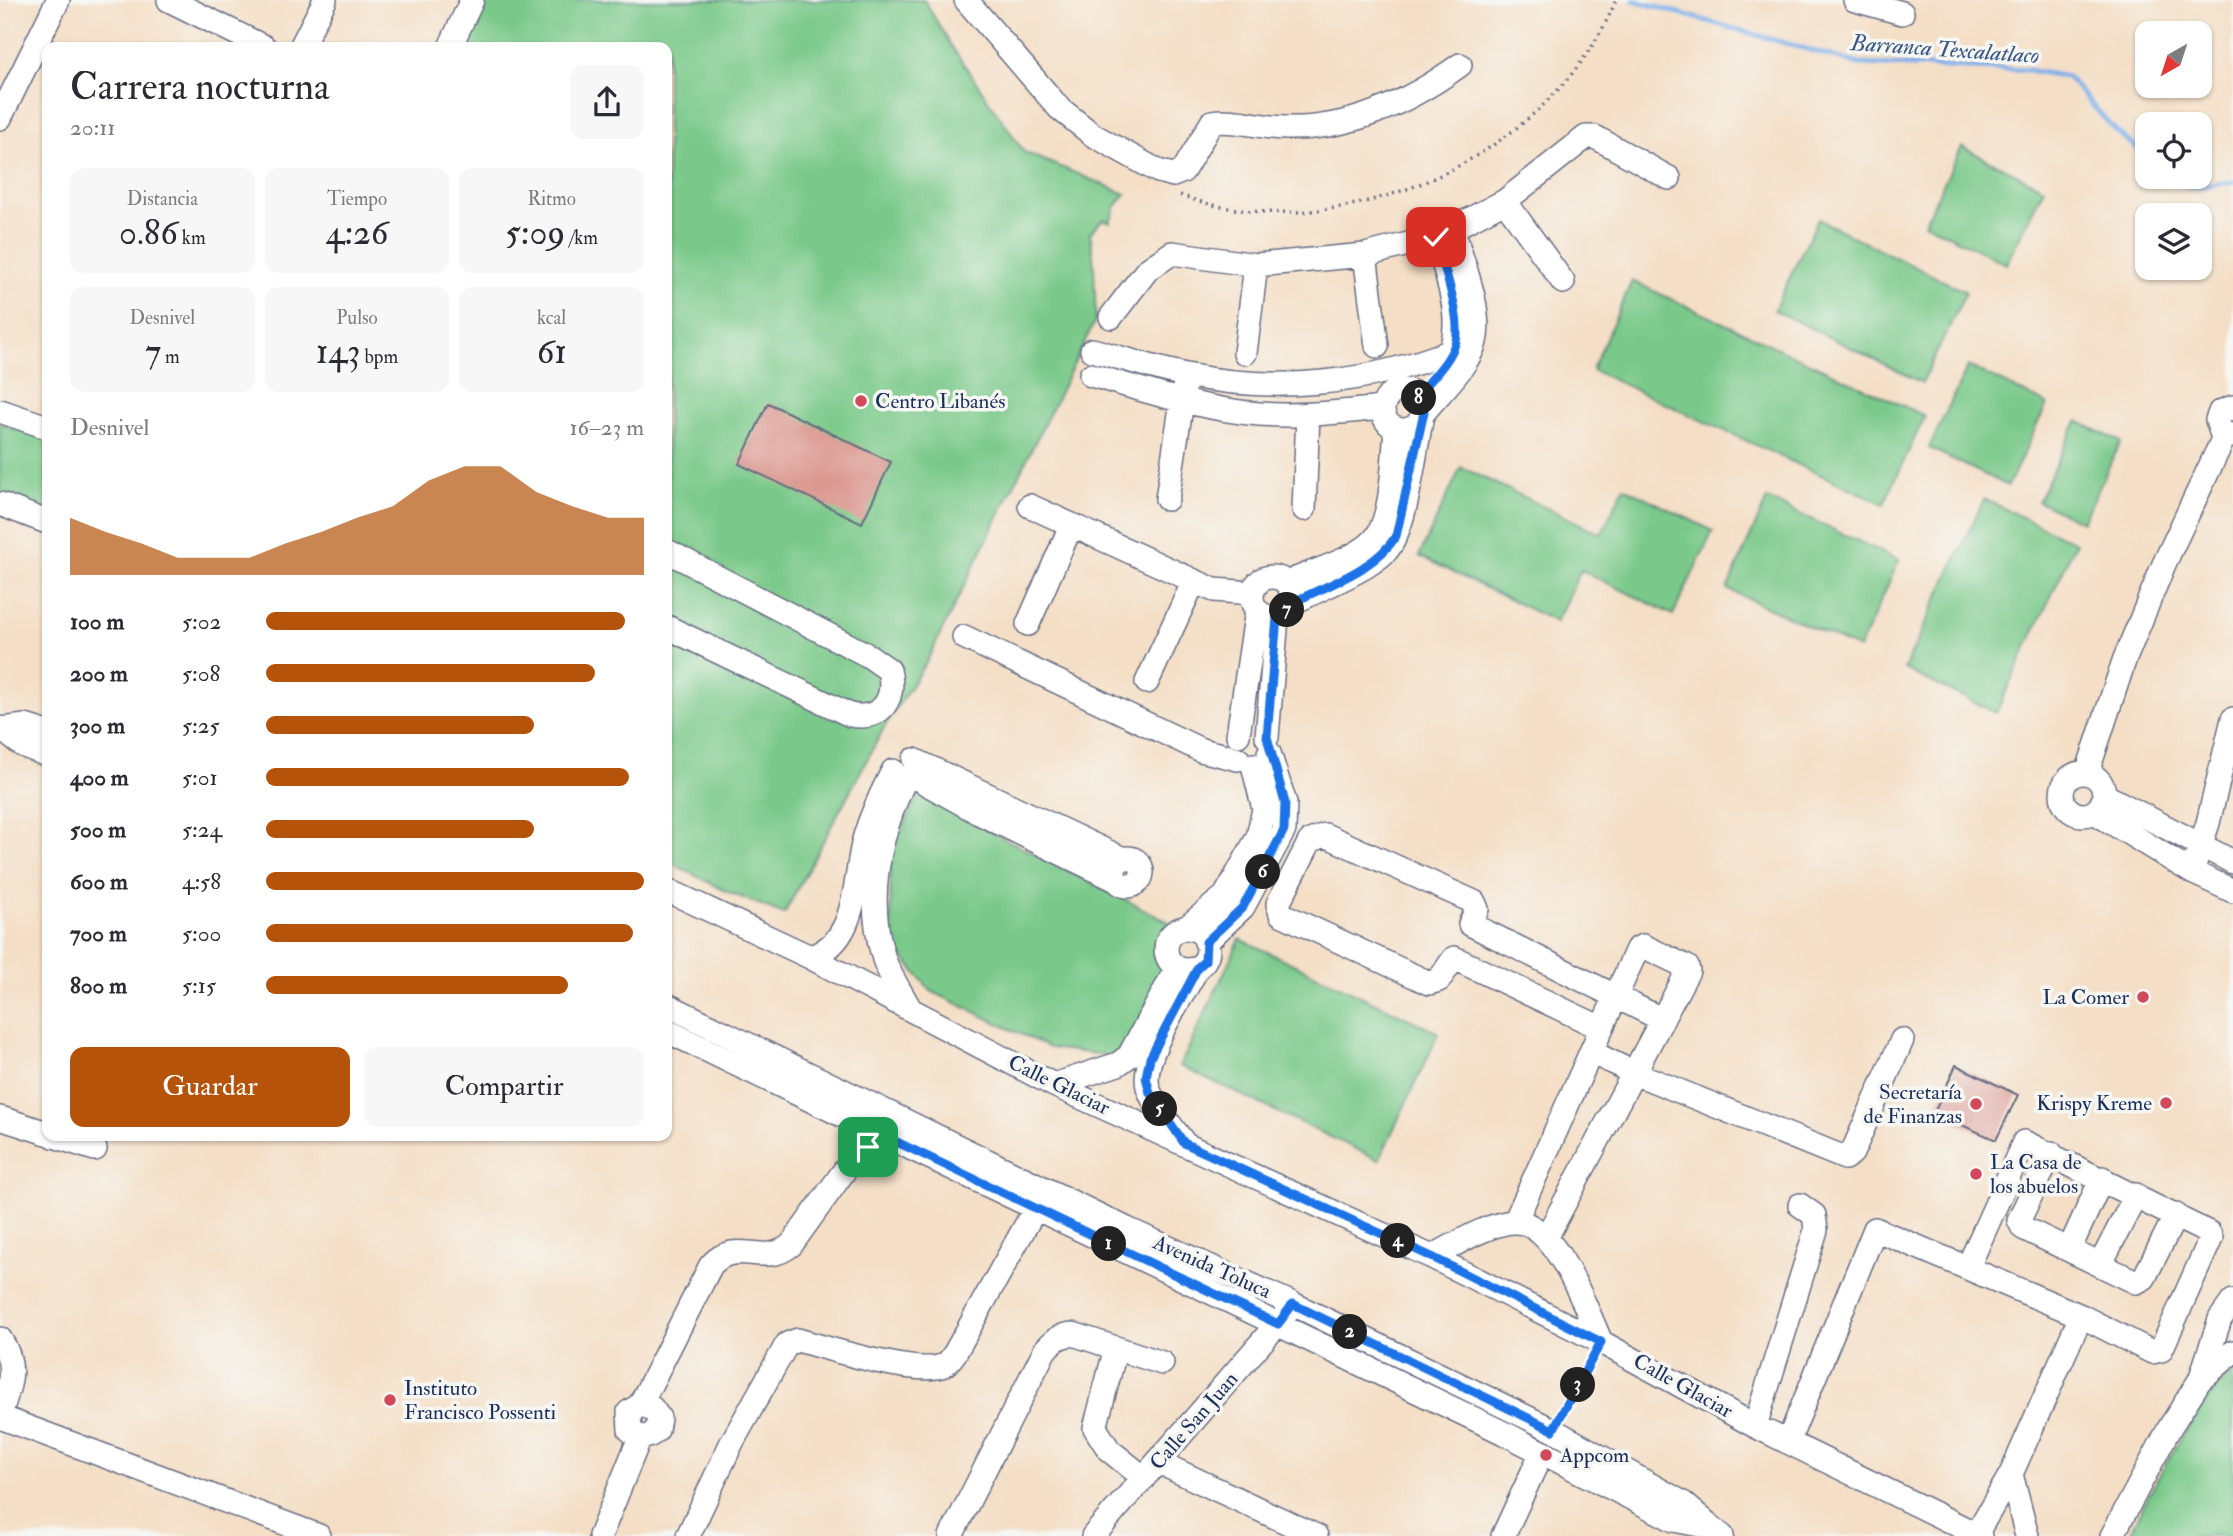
<!DOCTYPE html>
<html lang="es">
<head>
<meta charset="utf-8">
<style>
  :root { --surface:#fff; --page:#f7f7f7; --text:#2b2b33; --muted:#7c7c81; --accent:#b45309 }
  body { margin:0; font-family:"IM FELL Double Pica",serif; background:var(--page); color:var(--text); height:100vh; display:flex; flex-direction:column; font-size:26px; white-space:nowrap }
  * { box-sizing:border-box; margin:0 }
  p { font-size:23px; color:var(--muted) }
  .icon { flex:none; width:38px; height:38px; fill:none; stroke:currentColor; stroke-width:2; stroke-linecap:round; stroke-linejoin:round }
  .map { position:relative; flex:1; overflow:hidden }
  .panel { position:absolute; left:42px; top:42px; width:630px; height:1099px; display:flex; flex-direction:column; background:var(--surface); border-radius:14px; box-shadow:0 2px 5px #0004 }
  .panel>* { flex:none }
  .needle { width:46px; rotate:219deg }
  .buttons { position:absolute; left:2135px; top:21px; display:grid; gap:14px }
  .buttons a { display:grid; place-items:center; width:77px; height:77px; border-radius:14px; background:var(--surface); box-shadow:0 2px 5px #0004; font-size:35px }
  .pin { position:absolute; display:grid; place-items:center; width:60px; height:60px; color:#fff; margin:-30px; border-radius:14px; box-shadow:0 4px 10px #0006 }
  .km { position:absolute; width:35px; height:35px; margin:-18px; border-radius:50%; background:#222; color:#fff; font-size:19px; line-height:35px; text-align:center }
  .round { display:grid; place-items:center; flex:none; width:74px; height:74px; border-radius:14px; background:var(--page) }
  .headline { display:flex; align-items:center; justify-content:space-between; height:119px; padding:0 28px }
  h1 { font-size:38px; font-weight:600; line-height:52px }
  .figures { display:grid; grid-template-columns:repeat(3,1fr); gap:10px; height:119px; padding:7px 28px }
  .figures div { display:grid; align-content:center; border-radius:14px; background:var(--page); text-align:center }
  .figures b { font-size:35px; font-weight:600 }
  .figures small { font-size:19px; font-weight:400 }
  .figures p { font-size:19px }
  .chart { height:196px; padding:14px 28px }
  .chart p { display:flex; justify-content:space-between }
  .chart svg { width:100%; height:126px; margin-top:7px; fill:var(--accent); opacity:.7 }
  .button { display:flex; gap:14px; margin-top:auto; padding:14px 28px }
  .button a { flex:1; height:80px; border-radius:14px; background:var(--accent); color:#fff; font-size:28px; font-weight:600; line-height:80px; text-align:center }
  .button a+a { background:var(--page); color:var(--text) }
  ul { padding:0 28px; list-style:none; font-size:23px }
  li { display:grid; grid-template-columns:112px 84px 1fr; align-items:center; height:52px }
  li i { height:18px; border-radius:9px; background:var(--accent) }
  .map>svg:first-child { display:block }
  .green { fill:#7ac98a; stroke:#4a7c74; stroke-width:2 }
  .lines { fill:none; stroke-linecap:round; stroke-linejoin:round }
  .stream { stroke:#7eb0ea; stroke-width:5 }
  .building { fill:#da928a }
  .minor-casing { stroke:#676c82; stroke-width:26 }
  .path { stroke:#676c82; stroke-width:3.5; stroke-dasharray:2 5; stroke-linecap:butt }
  .minor { stroke:#fff; stroke-width:23 }
  .route-casing { stroke:#fff; stroke-width:14 }
  .route { stroke:#1a73e8; stroke-width:9 }
  .poi-dot { fill:#d1495b; stroke:#f6f6f2; stroke-width:2.5 }
  .labels { text-anchor:middle; dominant-baseline:central; stroke-width:7; stroke-linejoin:round; paint-order:stroke }
  .poi-label { font-size:21px; fill:#1b2f5e; stroke:#f6f6f2; text-anchor:start }
  .street-label { font-size:21px; fill:#1b2f5e; stroke:#f6f6f2 }
  .water-label { font-size:23px; font-style:italic; fill:#395688; stroke:#f6f6f2 }
</style>
</head>
<body>
<div class="map">
<svg width="2233" height="1536" viewBox="0 0 2233 1536">
  <rect width="100%" height="100%" fill="#f6f6f2"/>
  <filter id="ink" filterUnits="userSpaceOnUse"><feTurbulence type="fractalNoise" baseFrequency=".0143" numOctaves="2"/><feDisplacementMap in="SourceGraphic" scale="14" xChannelSelector="R" yChannelSelector="G"/><feConvolveMatrix kernelMatrix="1 2 1 2 8 2 1 2 1" color-interpolation-filters="sRGB"/></filter>
  <filter id="wash" filterUnits="userSpaceOnUse"><feTurbulence type="fractalNoise" baseFrequency=".00686" numOctaves="4" result="noise"/><feDisplacementMap in="SourceGraphic" scale="28" xChannelSelector="R" yChannelSelector="G"/><feGaussianBlur stdDeviation="1.57" result="paint"/><feColorMatrix in="noise" values="0 0 0 0 0 0 0 0 0 0 0 0 0 0 0 0 0 1.4 0 .05"/><feComposite in="paint" operator="in"/></filter>
  <g filter="url(#wash)">
    <rect width="100%" height="100%" fill="#f4dec5"/>
    <path class="green" d="M480 0H924L950 44 1024 152 1126 194 1116 206 1110 222 1103 219 1090 233C1096 264 1094 288 1096 319L927 661 885 726 784 914 728 892 667 861V47H457Z
      M1962 147 2044 188 2006 264 1924 223Z
      M1818 219 1966 292 1922 383 1774 310Z
      M1632 281 1925 416 1884 504 1592 370Z
      M1968 366 2047 404 2008 486 1929 448Z
      M2077 421 2121 442 2082 522 2038 501Z
      M0 423 47 440V513L0 495Z
      M1461 467 1601 534 1624 487 1713 531 1673 615 1581 570 1556 622 1419 556Z
      M1767 499 1899 560 1859 649 1727 589Z
      M1984 499 2076 543 1996 713 1904 669Z
      M918 795 1169 922 1155 958 1164 970 1126 1047 1112 1056 1050 1048 931 991 891 943 890 854Z
      M1240 939 1439 1033 1379 1160 1180 1066Z
      M2233 1369V1536H2129C2157 1475 2188 1420 2233 1369Z"/>
    <g class="lines">
      <path class="stream" d="M1633 0 1859 64 2028 70 2067 77 2117 132 2147 156
        M2174 177 2189 188 2233 182"/>
    </g>
    <g id="blocks">
      <path class="building" d="M768 403 891 462 862 523 739 464Z
        M1956 1065 2018 1095 1996 1140 1934 1113Z"/>
    </g>
  </g>
  <g filter="url(#ink)">
    <use href="#blocks" fill-opacity="0" stroke="#676c82" stroke-width="2"/>
    <g class="lines">
      <g class="minor-casing">
        <path id="minor" d="M169 0 264 47
          M966 0 1059 108 1093 135 1158 171 1173 175 1183 171 1212 122C1233 118 1263 128 1286 128 1351 130 1409 102 1460 65
          M1855 0 1902 13
          M301 47 325 0
          M450 47 472 0
          M0 118 58 0
          M1505 201 1563 282
          M1436 237C1446 278 1468 324 1445 362
          M1365 255 1377 346
          M1111 317 1147 270 1172 253 1256 265 1365 255 1436 237 1505 201 1586 137H1595L1669 178
          M1092 350C1123 358 1155 369 1186 375 1276 393 1367 384 1451 351
          M1245 353 1256 265
          M1091 375C1147 391 1201 409 1259 414 1300 417 1341 412 1382 408
          M1383 410a20 20 0 1 1 40 0a20 20 0 1 1-40 0Z
          M2233 407 2220 412 2217 420 2221 432 2233 436
          M0 411 47 427
          M1424 412C1440 392 1468 367 1475 342 1483 311 1462 261 1453 230
          M1167 499 1184 388
          M0 504 47 522
          M1030 506 1214 590 1252 593
          M1304 509 1308 415
          M667 551 869 656 889 670C896 699 882 721 850 715L667 627
          M1252 597a20 20 0 1 1 40 0a20 20 0 1 1-40 0Z
          M1287 583C1310 572 1357 559 1374 540 1393 518 1393 459 1396 430
          M1292 603C1319 589 1365 572 1386 551 1406 531 1415 451 1421 421
          M1028 624 1071 526
          M964 637 1201 750 1238 759
          M1147 682 1194 581
          M0 728 22 745 47 755
          M3 729 25 726 47 733
          M1238 735 1257 610
          M1267 737 1277 617
          M914 760 1123 859
          M2087 773 2124 661 2164 564 2225 435
          M2062 794a21 21 0 1 1 42 0a21 21 0 1 1-42 0Z
          M911 775 979 813 1116 880
          M906 777C879 834 865 898 884 959 889 975 901 992 909 1007
          M2104 795 2233 862
          M2094 812 2192 872 2233 891
          M1114 872a14 14 0 1 1 28 0a14 14 0 1 1-28 0Z
          M2192 872 2208 823 2233 719
          M667 890 810 957 1054 1085 1432 1257 1601 1342 1755 1426 1980 1536
          M1186 928 1225 896 1258 837 1264 809 1253 765
          M1166 949a21 21 0 1 1 42 0a21 21 0 1 1-42 0Z
          M1206 942 1243 907 1284 830 1285 803 1269 753
          M810 957C860 942 853 877 865 836 872 813 882 792 893 771
          M667 1005 1127 1229 1293 1304 1553 1430 1683 1503 1722 1536
          M1601 1028 1454 958 1439 980 1429 983 1281 914 1278 904 1310 841 1325 835 1474 902 1477 909 1470 924 1661 1019
          M667 1031 1508 1435 1674 1520 1710 1527
          M1591 1052 1632 1072 1845 1158 1852 1153 1902 1040
          M1054 1085 1118 1064 1129 1056 1177 968
          M0 1118 47 1133
          M54 1136 95 1149
          M1184 1143C1172 1126 1154 1107 1148 1087 1140 1057 1183 996 1198 967
          M2051 1153 2019 1220 2023 1228 2136 1282 2144 1278 2176 1215
          M1515 1222 1637 949 1643 946 1687 967 1688 971 1547 1236
          M2069 1250 2102 1178
          M1432 1257C1452 1246 1494 1220 1517 1222 1557 1225 1586 1309 1601 1342
          M2100 1265 2136 1195
          M1968 1267 2024 1142 2209 1233 2211 1238 2161 1350 2152 1352 2081 1316
          M0 1339C18 1365 10 1386 0 1414
          M1116 1348 1095 1428 1109 1450 1144 1478
          M2200 1380 2233 1352
          M640 1405 652 1408 659 1418 657 1430C648 1439 639 1439 630 1430L629 1412 640 1405 711 1265C737 1237 763 1268 791 1245L852 1160 868 1147 881 1119
          M0 1417 319 1536
          M1755 1426 1816 1230 1814 1215 1800 1205
          M1788 1442 1875 1229 2081 1316 2011 1474 1975 1536
          M1158 1462 1316 1536
          M2011 1474 2027 1536
          M600 1536 640 1437
          M688 1536 732 1442 787 1344 798 1340C826 1348 919 1377 944 1365 948 1363 952 1357 955 1353L1035 1209
          M951 1536 1045 1350C1054 1340 1060 1335 1073 1334L1162 1363
          M1093 1536 1286 1314
          M1503 1536 1542 1452
          M2112 1536 2170 1427 2200 1380 2220 1319 2233 1301"/>
      </g>
      <path class="path" d="M1180 195C1338 254 1553 156 1616 0
        M1563 1413 1592 1358"/>
      <use href="#minor" class="minor"/>
    </g>
  </g>
  <g class="lines" filter="url(#ink)">
    <g class="route-casing">
      <path id="route" d="M868 1147 876 1132 1278 1324 1293 1304 1553 1430 1601 1342 1432 1257 1184 1143 1150 1093 1146 1077 1150 1058 1198 967 1205 961 1206 942 1243 907 1284 830 1285 803 1267 737 1277 617 1286 612 1292 603C1327 585 1375 570 1396 536L1424 412 1418 395C1431 379 1450 362 1456 341 1462 315 1442 264 1436 237"/>
    </g>
    <use href="#route" class="route"/>
  </g>
  <g class="poi-dot">
    <circle cx="861" cy="401" r="7"/>
    <circle cx="2143" cy="997" r="7"/>
    <circle cx="2166" cy="1103" r="7"/>
    <circle cx="1976" cy="1104" r="7"/>
    <circle cx="1976" cy="1174" r="7"/>
    <circle cx="390" cy="1400" r="7"/>
    <circle cx="1546" cy="1455" r="7"/>
  </g>
  <g class="labels">
    <g class="poi-label">
      <text x="875" y="401">Centro Libanés</text>
      <text x="2129" y="997" text-anchor="end">La Comer</text>
      <text x="1962" y="1092" text-anchor="end">Secretaría<tspan x="1962" dy="24">de Finanzas</tspan></text>
      <text x="2152" y="1103" text-anchor="end">Krispy Kreme</text>
      <text x="1990" y="1162">La Casa de<tspan x="1990" dy="24">los abuelos</tspan></text>
      <text x="404" y="1388">Instituto<tspan x="404" dy="24">Francisco Possenti</tspan></text>
      <text x="1560" y="1455">Appcom</text>
    </g>
    <g class="street-label">
      <text transform="translate(1059 1085) rotate(26)">Calle Glaciar</text>
      <text transform="translate(1212 1267) rotate(24)">Avenida Toluca</text>
      <text transform="translate(1683 1386) rotate(29)">Calle Glaciar</text>
      <text transform="translate(1194 1421) rotate(-49)">Calle San Juan</text>
    </g>
    <g class="water-label">
      <text transform="translate(1945 49) rotate(4)">Barranca Texcalatlaco</text>
    </g>
  </g>
</svg>
<div class="buttons">
<a><svg class="needle" viewBox="-14 -14 28 28"><path d="M0-13l5 13h-10z" fill="#e53935"/><path d="M0 13l5-13h-10z" fill="#7c7c81"/></svg></a>
<a><svg class="icon" aria-label="locate" viewBox="0 0 24 24"><circle cx="12" cy="12" r="6"/><path d="M12 2v4M12 18v4M2 12h4M18 12h4"/></svg></a>
<a><svg class="icon" aria-label="layers" viewBox="0 0 24 24"><path d="M12 4l9 5-9 5-9-5zM3 14l9 5 9-5"/></svg></a>
</div>
<div class="pin" style="left:868px;top:1147px;background:#1e9e55"><svg class="icon" aria-label="arrive" viewBox="0 0 24 24"><path d="M6 21V4h12l-3 4 3 4H6"/></svg></div>
<div class="pin" style="left:1436px;top:237px;background:#d93025"><svg class="icon" aria-label="check" viewBox="0 0 24 24"><path d="M5 12l5 5 9-10"/></svg></div>
<b class="km" style="left:1109px;top:1244px">1</b>
<b class="km" style="left:1350px;top:1332px">2</b>
<b class="km" style="left:1578px;top:1385px">3</b>
<b class="km" style="left:1398px;top:1241px">4</b>
<b class="km" style="left:1160px;top:1109px">5</b>
<b class="km" style="left:1263px;top:872px">6</b>
<b class="km" style="left:1287px;top:610px">7</b>
<b class="km" style="left:1419px;top:398px">8</b>
<section class="panel">
<div class="headline"><div><h1>Carrera nocturna</h1><p>20:11</p></div><a class="round"><svg class="icon" aria-label="share" viewBox="0 0 24 24"><path d="M12 15V3M7 8l5-5 5 5M5 13v7h14v-7"/></svg></a></div>
<div class="figures">
<div><p>Distancia</p><b>0.86<small> km</small></b></div>
<div><p>Tiempo</p><b>4:26</b></div>
<div><p>Ritmo</p><b>5:09<small> /km</small></b></div>
</div>
<div class="figures">
<div><p>Desnivel</p><b>7<small> m</small></b></div>
<div><p>Pulso</p><b>143<small> bpm</small></b></div>
<div><p>kcal</p><b>61</b></div>
</div>
<div class="chart"><p><span>Desnivel</span>16–23 m</p>
<svg viewBox="0 0 160 44" preserveAspectRatio="none"><path d="M0 44V24L10 29L20 33L30 38L40 38L50 38L60 33L70 29L80 24L90 20L100 11L110 6L120 6L130 15L140 20L150 24L160 24V44z"/></svg>
</div>
<ul>
<li><b>100 m</b>5:02<i style="width:95%"></i></li>
<li><b>200 m</b>5:08<i style="width:87%"></i></li>
<li><b>300 m</b>5:25<i style="width:71%"></i></li>
<li><b>400 m</b>5:01<i style="width:96%"></i></li>
<li><b>500 m</b>5:24<i style="width:71%"></i></li>
<li><b>600 m</b>4:58<i style="width:100%"></i></li>
<li><b>700 m</b>5:00<i style="width:97%"></i></li>
<li><b>800 m</b>5:15<i style="width:80%"></i></li>
</ul>
<div class="button"><a>Guardar</a><a>Compartir</a></div>
</section>
</div>
</body>
</html>
